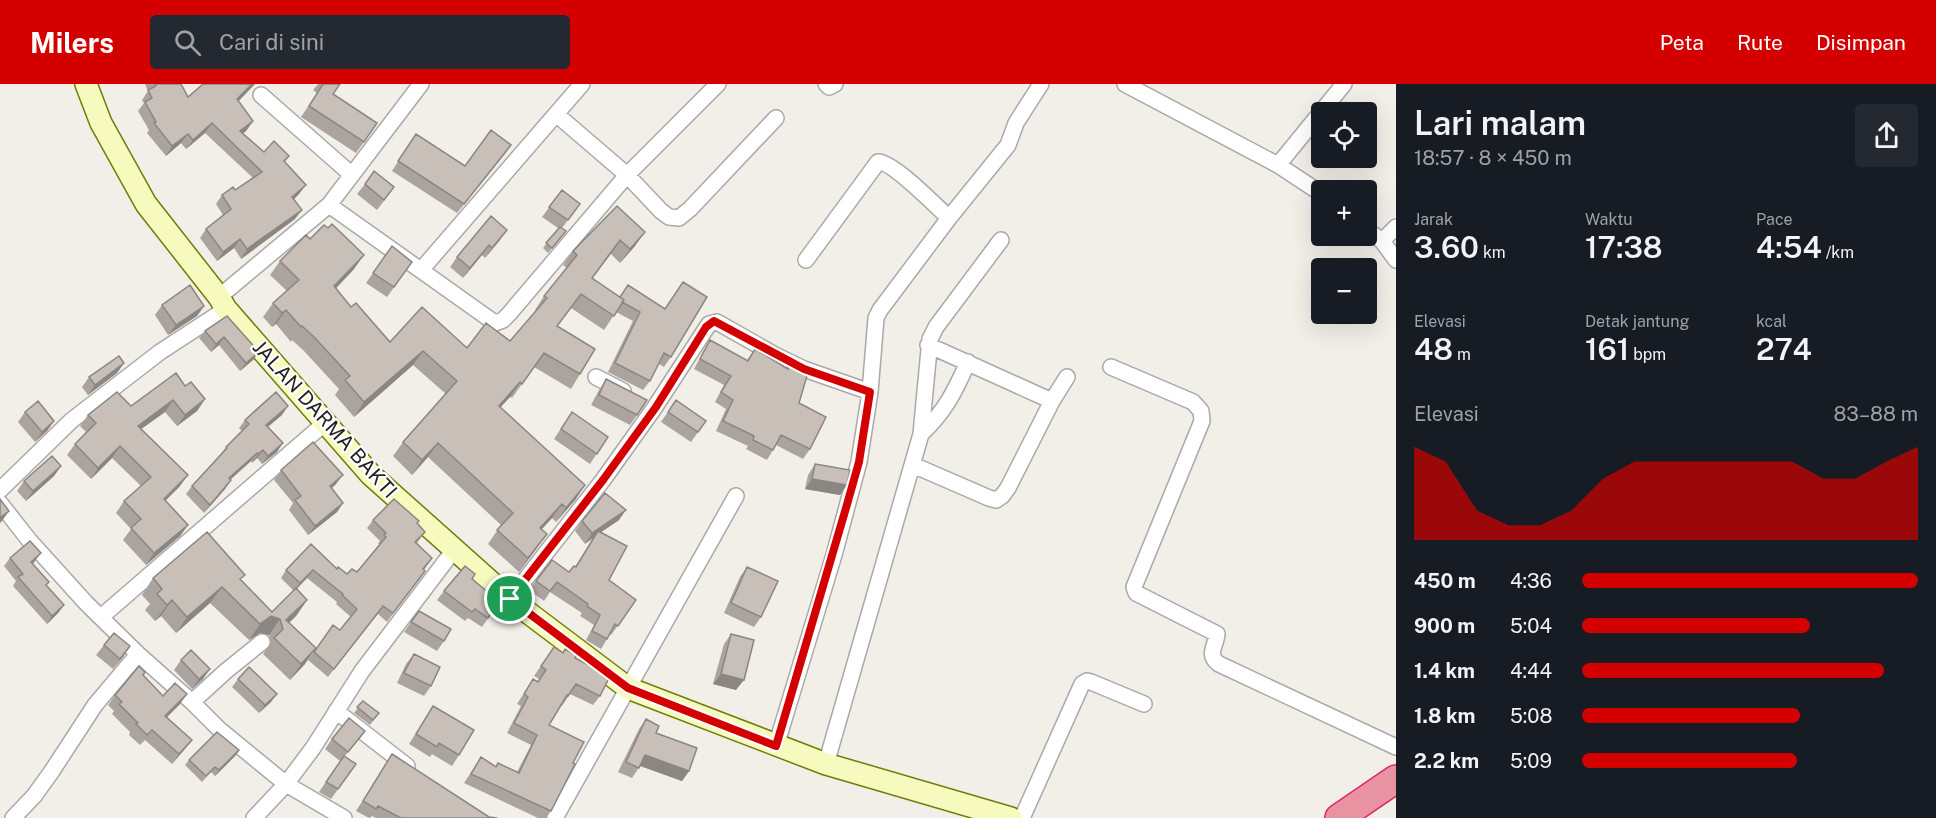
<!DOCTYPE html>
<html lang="id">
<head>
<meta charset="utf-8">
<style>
  :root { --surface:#171b24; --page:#242831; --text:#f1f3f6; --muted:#9ea1a6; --accent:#d40000 }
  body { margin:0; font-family:"Public Sans",sans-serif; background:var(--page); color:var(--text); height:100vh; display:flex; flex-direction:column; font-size:22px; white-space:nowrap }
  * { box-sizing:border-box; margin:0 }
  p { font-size:20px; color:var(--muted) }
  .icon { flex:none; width:33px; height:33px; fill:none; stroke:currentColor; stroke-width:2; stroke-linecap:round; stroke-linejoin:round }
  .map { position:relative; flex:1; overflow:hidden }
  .drawer { display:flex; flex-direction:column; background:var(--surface); width:540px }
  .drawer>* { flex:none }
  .tools { position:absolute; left:1311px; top:18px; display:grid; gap:12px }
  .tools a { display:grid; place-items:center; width:66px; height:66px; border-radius:6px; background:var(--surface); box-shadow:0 6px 24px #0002; font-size:30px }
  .pin { position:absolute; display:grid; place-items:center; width:51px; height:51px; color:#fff; margin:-26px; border:3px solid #fff; border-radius:50%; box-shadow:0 2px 6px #0007 }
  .round { display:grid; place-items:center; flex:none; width:63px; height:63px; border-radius:6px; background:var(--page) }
  .summary { display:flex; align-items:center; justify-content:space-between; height:102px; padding:0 18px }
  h1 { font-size:33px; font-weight:600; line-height:45px }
  .figures { display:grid; grid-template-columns:repeat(3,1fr); gap:9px; height:102px; padding:6px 18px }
  .figures div { display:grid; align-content:center }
  .figures b { font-size:30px; font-weight:600 }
  .figures small { font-size:16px; font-weight:400 }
  .figures p { font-size:16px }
  .chart { height:168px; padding:12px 18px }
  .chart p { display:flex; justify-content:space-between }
  .chart svg { width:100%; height:108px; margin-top:6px; fill:var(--accent); opacity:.7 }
  ul { padding:0 18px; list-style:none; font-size:20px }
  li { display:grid; grid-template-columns:96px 72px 1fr; align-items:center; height:45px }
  li i { height:15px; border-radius:8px; background:var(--accent) }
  header { display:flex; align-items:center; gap:36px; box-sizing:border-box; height:84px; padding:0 30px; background:var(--accent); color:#fff }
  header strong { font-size:28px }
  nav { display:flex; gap:33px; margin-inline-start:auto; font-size:21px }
  .search { width:420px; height:54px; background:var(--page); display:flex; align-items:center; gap:15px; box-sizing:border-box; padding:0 21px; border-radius:6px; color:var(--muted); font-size:22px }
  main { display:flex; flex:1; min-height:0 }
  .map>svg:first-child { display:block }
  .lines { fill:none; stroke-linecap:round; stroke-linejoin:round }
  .street-casing { stroke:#a9a9a9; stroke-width:18 }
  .secondary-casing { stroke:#707d05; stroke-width:24 }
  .highway-casing { stroke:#dc2a67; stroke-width:30 }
  .street { stroke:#fff; stroke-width:15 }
  .secondary { stroke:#f7fabf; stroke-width:21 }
  .highway { stroke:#e892a2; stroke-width:27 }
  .wall { fill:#aba49e }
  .shaded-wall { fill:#8b8681 }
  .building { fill:#c7bfb8; stroke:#8b8681; stroke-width:1.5 }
  .route-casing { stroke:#fff; stroke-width:12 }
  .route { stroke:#d40000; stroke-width:8 }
  .labels { text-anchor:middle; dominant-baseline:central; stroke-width:4.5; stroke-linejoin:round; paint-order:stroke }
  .street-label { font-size:20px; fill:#222; stroke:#fff }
</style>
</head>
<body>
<header>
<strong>Milers</strong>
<div class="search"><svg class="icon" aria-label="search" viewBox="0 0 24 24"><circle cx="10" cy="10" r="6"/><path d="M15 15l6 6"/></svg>Cari di sini</div>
<nav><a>Peta</a><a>Rute</a><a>Disimpan</a></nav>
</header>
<main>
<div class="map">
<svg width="1396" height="734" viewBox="0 0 1396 734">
  <rect width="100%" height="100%" fill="#f2efe9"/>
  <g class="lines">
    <g class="street-casing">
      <path id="street" d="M826 0 829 3 835 0
        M1125 0 1278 81 1322 110
        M261 11 352 91
        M556 30 627 91 661 127 669 133 679 134 690 125 776 34
        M1278 81 1344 0
        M329 121 495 239 503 236 509 230 627 91 718 0
        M1366 145 1382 157 1396 176
        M1382 157 1396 143
        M806 176 878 78C892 77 937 123 949 134
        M421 186 582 0
        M219 213 329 121 421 0
        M928 261 1052 317
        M1111 283 1193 318 1201 327 1202 337 1134 503 1136 509 1217 550C1216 562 1206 571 1219 580L1396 663
        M596 293 623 307
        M921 350C945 328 955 307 968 278
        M913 381 989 414 996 416 1002 412 1008 404 1052 317 1067 293
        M0 406 72 336 160 268 226 225
        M0 419 29 456 86 519 138 570 192 618 220 646 286 700 344 734
        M510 515 603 396 655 323 709 240 717 238 775 271 804 285 870 308
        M101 533 325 339
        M192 618 226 587 262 558
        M336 627 407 682
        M776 662 834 471 859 378 870 308 876 234 880 226 949 134 1008 61 1016 39 1041 0
        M826 680 921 350 930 255 936 243 1001 156
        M13 734 34 712 52 687 95 621 138 570
        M254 734 286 700 313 664 362 587 454 466
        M555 734 736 412
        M1022 734 1082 600 1087 597 1091 598 1144 620"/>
    </g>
    <g class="secondary-casing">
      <path id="secondary" d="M86 0 101 39 146 120 219 213 226 225 371 391 510 515 628 604 826 680 1011 734"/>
    </g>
    <g class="highway-casing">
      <path id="highway" d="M1339 734 1396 695"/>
    </g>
    <use href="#street" class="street"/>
    <use href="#secondary" class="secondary"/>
    <use href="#highway" class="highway"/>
  </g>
  <path class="wall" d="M145 0H181L188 13 203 0H255L238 17 253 37 246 47 243 49 264 68 289 72 285 78 299 110 294 115 295 135 241 175 234 164 217 177 200 154 206 145 223 131 216 120 222 111 235 106 253 94 205 49 186 65 181 59 166 72 147 49 149 46 138 27 144 19 142 16 148 7Z
    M318 0H340L333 10 364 58 356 69 301 33 317 9 313 6Z
    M410 59 465 82 511 61 457 129 392 87Z
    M365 100 387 113 377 126 357 110Z
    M562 106 580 120 562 144 566 147 548 169 543 164 558 144 542 133Z
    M617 122 635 162 620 179 611 170 592 195 620 213 628 201 671 273 664 283 659 280 650 297 643 306 608 288 633 237 616 228 604 246 571 224 557 243 580 290 571 305 534 283 512 314 510 313 500 323 576 415 556 438 552 434 542 445 547 450 519 488 488 460 501 441 428 373 412 391 393 372 403 358 446 310 413 281 354 333 335 311 339 305 304 267 292 256 291 258 276 240 272 243 263 233 273 219 287 207 270 191 280 177 310 155 354 185 336 204 351 223 390 258 467 264 510 257 536 227 535 226 544 212 567 184 563 181 573 167Z
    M500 156 485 174 482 171 463 194 450 183 457 173Z
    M392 162 412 178 387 213 366 199Z
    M162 221 204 222 197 232 168 251 155 231Z
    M227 232 259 268 253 276 240 287 219 261 211 268 199 254 205 247Z
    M710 256 747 276 755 265 786 283 790 277 810 365 803 375 776 361 767 376 746 365 748 362 716 347 726 325 715 318 724 301 694 285 704 266Z
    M124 279 117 289 88 311 82 303 89 293Z
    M606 295 637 331 630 341 591 321 599 306Z
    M185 302 205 315 197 327 177 342 165 328 141 345 180 402 165 417 188 441 180 452 146 481 123 456 131 445 116 429 124 417 141 402 112 374 91 395 67 371 75 360 86 348 80 342 88 331 131 322Z
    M676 316 706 337 691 358 661 338Z
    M25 328 54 337 47 347 35 358 18 338Z
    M572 328 608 353 590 380 554 355Z
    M282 331 268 343 277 368 262 380 257 374 252 379 251 377 230 396H231L225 405 204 429 186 410 192 402 221 372 220 371 226 363 242 347 239 344 245 336Z
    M815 380 847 401 840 411 805 405 808 391Z
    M61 382 54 392 26 417 17 407 24 397Z
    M281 386 336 400 332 404 343 419 337 428 308 451 289 426 293 419 274 396Z
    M373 436 417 440 425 448 417 459 432 474 424 486 419 495 387 538 378 530 328 593 308 576 333 541 340 546 351 533 336 520 337 518 307 494 297 505 307 516 296 532 289 538 305 580 290 596 263 570 271 559 269 551 260 549 249 556 210 519 176 549 161 532 155 537 145 526 150 520 142 511 153 494 241 496 272 528 294 507 281 494 286 486 337 485 347 490 357 488 380 461 378 459 380 457 367 444Z
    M619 436 601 448 609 496 636 516 611 551 610 550 601 565 586 556 594 541 580 532 582 529 550 508 544 517 529 506 536 497 569 488 575 483 593 454 585 460 575 447 582 437Z
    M10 474 35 477 33 480 46 502 64 521 58 529 47 540 13 502 16 497 4 482Z
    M747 483 761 533 754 543 724 529 740 493Z
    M472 495 486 510 498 520 482 543 468 534 465 537 437 516 444 507Z
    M419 527 444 557 437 567 404 548Z
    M731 550 736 606 713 600 724 560Z
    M104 561 130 562 113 585 96 571Z
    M554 563 562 569 565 565 575 574 600 612 593 621 570 610 562 622 561 621 549 641 551 727 546 734H538L464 699 481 673 496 682 498 679 517 688 531 661 507 649 521 622 517 620 533 595 538 598 539 595 534 592Z
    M414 570 431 602 424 612 397 599 406 580Z
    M181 576 203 595 192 605 174 586Z
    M145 588 143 591 163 612 180 620 167 633 192 656 184 666 172 680 145 656 140 661 129 651 130 648 112 630 114 627 108 621 115 611Z
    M238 595 271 618 259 629 232 603Z
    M363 617 379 629 370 641 354 629Z
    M433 622 459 671 452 682 432 670 430 673 409 660Z
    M646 635 656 649 689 687 682 697 640 682 632 694 618 688 639 645Z
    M365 647 345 672 356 680 331 715 319 708 340 677 325 665 332 655Z
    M239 666 236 671 215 692 211 688 202 698 185 681 189 676Z
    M392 670 489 733 497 734H376L372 732 370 734H369L356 727Z"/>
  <path class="shaded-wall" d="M252 0H255L231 25 237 15Z
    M253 37 246 47 234 56 240 47Z
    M212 39 205 49 186 65 193 56Z
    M188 50 181 59 166 72 172 62Z
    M511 61 504 71 457 129 464 120Z
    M306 101 299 110 286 123 292 113Z
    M302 126 295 135 241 175 247 165Z
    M507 146 500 156 485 174 492 164Z
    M645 148 635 162 620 179 630 165Z
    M240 155 234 164 217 177 223 168Z
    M489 161 482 171 463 194 470 184Z
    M364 171 354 185 324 217 334 202Z
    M204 222 197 232 168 251 176 241Z
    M286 226 276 240 272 243 282 229Z
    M224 253 219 261 211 268 216 260Z
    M423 267 413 281 354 333 364 318Z
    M259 268 253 276 240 287 246 279Z
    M124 279 117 289 88 311 95 301Z
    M520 298 510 313 489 336 499 322Z
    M205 315 197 327 177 342 185 331Z
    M173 316 165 328 130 353 138 342Z
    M288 322 282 331 260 349 266 341Z
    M54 337 47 347 35 358 42 348Z
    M283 359 277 368 262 380 268 372Z
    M438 359 428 373 412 391 422 376Z
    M120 362 112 374 91 395 98 384Z
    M263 366 257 374 252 379 258 370Z
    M257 369 251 377 223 402 229 394Z
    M61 382 54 392 26 417 33 407Z
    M188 391 180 402 156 426 164 415Z
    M343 391 336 400 324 411 330 402Z
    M812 395 847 401 840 411 805 405Z
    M231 396 225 405 204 429 210 421Z
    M585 401 576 415 556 438 566 424Z
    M343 419 337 428 308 451 315 442Z
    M562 420 552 434 530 458 540 444Z
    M626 426 619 436 594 453 598 447 593 454 585 460 592 449Z
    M9 427 2 437 0 439V434Z
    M188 441 180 452 146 481 154 469Z
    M547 450 537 464 519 488 528 474Z
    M41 469 35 477 25 486 31 478Z
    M313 486 307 494 294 507 300 499Z
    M222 503 210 519 176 549 187 533Z
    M172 516 161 532 155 537 167 521Z
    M307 516 296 532 283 545 286 536Z
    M64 521 58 529 47 540 52 532Z
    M271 532 280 535 269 551 260 549 249 556 260 540Z
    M130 562 123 573 113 585 120 575Z
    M316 564 305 580 290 596 301 580Z
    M210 585 203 595 192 605 199 595Z
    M721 590 744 596 736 606 713 600Z
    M187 610 180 620 158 642 165 632Z
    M277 610 271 618 259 629 265 621Z
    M192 656 184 666 172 680 179 670Z
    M239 666 236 671 215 692 219 686Z
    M645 671 689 687 682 697 638 681Z"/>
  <path class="building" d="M155 0H181L188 13 203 0H252L237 15 253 37 240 47 264 68 274 57 289 72 284 77 306 101 292 113 302 126 247 165 240 155 223 168 206 145 231 125 222 111 233 103 235 106 262 88 212 39 193 56 188 50 172 62 154 39 156 38 145 18 152 14 148 6 156 2Z
    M323 0H340L333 10 377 39 364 58 309 22Z
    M491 46 511 61 464 120 398 77 416 50 465 82Z
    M374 87 394 103 384 116 365 100Z
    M562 106 580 120 568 136 549 123Z
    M617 122 645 148 630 165 620 156 592 194 624 216 614 232 581 210 557 242 595 265 580 290 544 269 522 300 520 298 499 322 585 401 566 424 562 420 540 444 547 450 528 474 497 446 513 429 438 359 422 376 403 358 457 297 423 267 364 318 345 296 350 292 314 253 302 242 301 243 286 226 282 229 273 219 299 196 280 177 306 151 310 155 324 141 328 144 332 140 364 171 334 202 351 223 356 219 390 258 422 223 467 264 486 239 510 257 547 214 544 212 577 171 573 167Z
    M491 132 507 146 492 164 489 161 470 184 457 173Z
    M560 143 566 147 552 164 546 159Z
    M392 162 412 178 394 203 373 189Z
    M683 198 707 213 671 273 664 269 650 297 615 279 640 228 622 218 624 216 620 213 628 201 665 225Z
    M190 201 204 222 176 241 162 221Z
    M227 232 259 268 246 279 224 253 216 260 205 247Z
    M710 256 748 277 755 265 788 285 790 277 809 285 799 319 826 333 810 365 781 351 773 366 753 356 754 352 723 337 733 316 721 308 731 292 700 275Z
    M119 272 124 279 95 301 89 293Z
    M176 289 185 302 191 298 205 315 185 331 173 316 138 342 188 391 164 415 188 441 154 469 131 444 141 435 124 417 151 393 120 362 98 384 75 360 96 339 88 331 117 308 131 322Z
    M606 295 647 316 637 331 599 311Z
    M276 308 288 322 266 341 283 359 268 372 263 366 258 370 257 369 229 394 231 396 210 421 192 402 227 364 226 363 249 340 245 336Z
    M676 316 706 337 698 348 668 328Z
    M38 317 54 337 42 348 25 328Z
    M572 328 608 353 597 370 561 345Z
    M313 358 343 391 330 402 343 419 315 442 295 416 301 412 281 386Z
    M52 372 61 382 33 407 24 397Z
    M815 380 850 386 847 401 812 395Z
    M605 409 626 426 592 449 582 437Z
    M0 415 9 427 0 434Z
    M394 415 419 437 417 439 425 448 415 458 432 474 423 485 425 487 393 529 383 522 334 585 314 568 333 541 340 546 357 525 342 511 343 510 313 486 300 499 286 486 311 460 337 485 338 483 347 490 352 485 357 488 386 453 384 451 386 449 373 436Z
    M598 447 627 462 609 496 636 516 618 542 615 540 607 555 592 547 600 531 587 522 588 520 557 498 550 507 536 497 552 476 569 488 574 482 576 483Z
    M207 448 245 491 240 495 272 528 296 504 307 516 286 536 316 564 301 580 274 554 283 545 280 535 271 532 260 540 222 503 187 533 172 516 167 521 157 510 162 505 153 494Z
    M30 457 41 469 31 478 49 498 46 501 64 521 52 532 18 493 23 490 10 474Z
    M465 482 475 490 472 495 488 508 486 510 498 520 488 534 475 525 472 528 444 507Z
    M747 483 778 497 761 533 731 519Z
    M419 527 451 545 444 557 411 538Z
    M114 549 130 562 120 575 104 561Z
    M731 550 754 556 744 596 721 590Z
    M554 563 563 569 565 565 577 571 575 574 610 592 600 612 576 600 568 612 567 611 549 641 584 658 573 679 575 680 551 727 471 690 481 673 496 683 498 679 519 689 537 651 514 639 528 613 524 610 533 595 538 598 546 586 541 582Z
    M191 566 210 585 199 595 181 576Z
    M414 570 440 583 431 602 404 589Z
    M139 582 145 588 143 591 163 612 175 599 187 610 165 632 192 656 179 670 152 646 147 651 136 640 138 639 119 620 122 618 115 611Z
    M249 583 277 610 265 621 238 595Z
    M363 617 379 629 373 636 357 623Z
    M433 622 474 646 459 671 439 659 437 663 416 650Z
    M349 634 365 647 348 668 332 655Z
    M646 635 659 642 656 649 697 664 689 687 645 671 639 684 626 678Z
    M217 648 239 666 219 686 215 683 206 692 189 676Z
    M392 670 489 733 497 734H401L378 722 376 725 363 717Z
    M344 672 356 680 338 705 326 698Z"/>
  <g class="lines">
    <g class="route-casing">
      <path id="route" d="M714 237 804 285 870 308 859 378 846 424 776 662 628 604 510 515 603 396 656 323 706 243Z"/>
    </g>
    <use href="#route" class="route"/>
  </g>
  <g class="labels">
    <g class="street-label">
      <text transform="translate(325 335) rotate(48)">JALAN DARMA BAKTI</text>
    </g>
  </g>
</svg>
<div class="tools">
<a><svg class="icon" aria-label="locate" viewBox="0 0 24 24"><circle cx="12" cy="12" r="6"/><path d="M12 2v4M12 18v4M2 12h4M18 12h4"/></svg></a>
<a>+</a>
<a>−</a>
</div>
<div class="pin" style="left:510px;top:515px;background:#1e9e55"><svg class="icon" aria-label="arrive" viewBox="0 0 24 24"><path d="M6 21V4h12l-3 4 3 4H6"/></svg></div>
</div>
<section class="drawer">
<div class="summary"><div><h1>Lari malam</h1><p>18:57 · 8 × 450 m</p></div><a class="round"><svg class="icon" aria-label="share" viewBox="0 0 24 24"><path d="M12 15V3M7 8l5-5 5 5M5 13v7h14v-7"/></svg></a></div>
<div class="figures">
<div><p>Jarak</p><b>3.60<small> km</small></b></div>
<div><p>Waktu</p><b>17:38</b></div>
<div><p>Pace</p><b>4:54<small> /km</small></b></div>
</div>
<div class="figures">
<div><p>Elevasi</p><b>48<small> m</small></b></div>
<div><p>Detak jantung</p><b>161<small> bpm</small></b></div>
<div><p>kcal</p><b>274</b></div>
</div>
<div class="chart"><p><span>Elevasi</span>83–88 m</p>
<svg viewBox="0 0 160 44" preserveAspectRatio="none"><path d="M0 44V6L10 12L20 32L30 38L40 38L50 32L60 19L70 12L80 12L90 12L100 12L110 12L120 12L130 19L140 19L150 12L160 6V44z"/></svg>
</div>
<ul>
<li><b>450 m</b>4:36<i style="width:100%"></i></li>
<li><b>900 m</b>5:04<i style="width:68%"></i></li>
<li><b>1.4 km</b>4:44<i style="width:90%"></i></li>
<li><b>1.8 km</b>5:08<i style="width:65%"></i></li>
<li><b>2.2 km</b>5:09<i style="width:64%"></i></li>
</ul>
</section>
</main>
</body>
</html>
